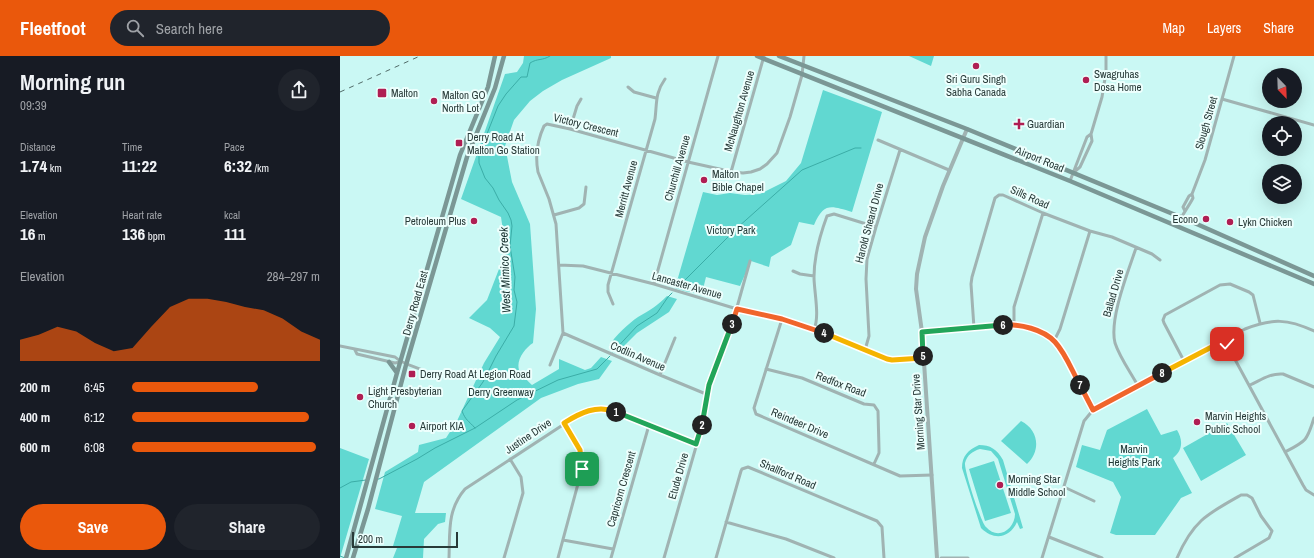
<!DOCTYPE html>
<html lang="en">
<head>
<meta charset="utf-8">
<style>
  :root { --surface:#171b24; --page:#20242c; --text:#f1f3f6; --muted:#9ea1a6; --accent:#ea580c }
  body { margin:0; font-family:"Archivo Narrow",sans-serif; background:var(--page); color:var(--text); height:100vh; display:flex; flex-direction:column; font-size:15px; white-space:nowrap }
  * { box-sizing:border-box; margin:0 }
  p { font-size:13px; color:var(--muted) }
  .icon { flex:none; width:22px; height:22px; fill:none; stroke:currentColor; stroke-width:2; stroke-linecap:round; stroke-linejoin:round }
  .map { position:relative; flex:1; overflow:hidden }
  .panel { display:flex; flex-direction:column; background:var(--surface); width:340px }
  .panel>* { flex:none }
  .needle { width:26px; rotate:157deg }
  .buttons { position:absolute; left:922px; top:12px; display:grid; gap:8px }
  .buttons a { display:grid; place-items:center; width:40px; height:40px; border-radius:50%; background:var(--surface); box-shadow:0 4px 16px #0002; font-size:20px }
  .scale { position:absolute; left:12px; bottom:10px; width:106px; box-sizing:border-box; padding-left:4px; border:2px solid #283a38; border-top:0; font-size:11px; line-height:14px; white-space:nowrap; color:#283a38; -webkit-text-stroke:3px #edfffd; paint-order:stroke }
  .pin { position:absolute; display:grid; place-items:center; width:34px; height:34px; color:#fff; margin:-17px; border-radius:8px; box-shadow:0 2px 6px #0006 }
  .km { position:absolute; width:20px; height:20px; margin:-10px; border-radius:50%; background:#222; color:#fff; font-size:11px; line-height:20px; text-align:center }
  .round { display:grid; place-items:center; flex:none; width:42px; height:42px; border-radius:21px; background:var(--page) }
  .headline { display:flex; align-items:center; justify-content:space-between; height:68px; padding:0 20px }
  h1 { font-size:22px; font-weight:700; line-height:30px }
  .figures { display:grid; grid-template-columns:repeat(3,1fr); gap:6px; height:68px; padding:4px 20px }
  .figures div { display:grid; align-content:center }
  .figures b { font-size:17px; font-weight:700 }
  .figures small { font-size:11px; font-weight:400 }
  .figures p { font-size:11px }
  .chart { height:112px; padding:8px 20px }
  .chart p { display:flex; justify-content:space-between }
  .chart svg { width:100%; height:72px; margin-top:4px; fill:var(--accent); opacity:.7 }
  .cta { display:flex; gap:8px; margin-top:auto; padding:8px 20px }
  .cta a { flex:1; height:46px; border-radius:24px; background:var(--accent); color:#fff; font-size:16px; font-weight:700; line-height:46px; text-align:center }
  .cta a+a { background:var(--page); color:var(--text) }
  ul { padding:0 20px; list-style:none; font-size:13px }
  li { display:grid; grid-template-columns:64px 48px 1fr; align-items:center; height:30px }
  li i { height:10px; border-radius:5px; background:var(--accent) }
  header { display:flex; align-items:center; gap:24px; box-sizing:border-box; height:56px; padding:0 20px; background:var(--accent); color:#fff }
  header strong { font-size:19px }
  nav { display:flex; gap:22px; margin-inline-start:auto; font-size:14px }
  .search { width:280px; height:36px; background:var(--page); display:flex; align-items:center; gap:10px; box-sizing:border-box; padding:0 14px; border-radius:22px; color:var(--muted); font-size:15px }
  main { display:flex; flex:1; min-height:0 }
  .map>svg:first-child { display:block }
  .green { fill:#61d8d1; fill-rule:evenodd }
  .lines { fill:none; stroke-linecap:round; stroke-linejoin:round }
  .stream { stroke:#3bada7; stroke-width:1 }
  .minor { stroke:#a0b3b2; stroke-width:3 }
  .tertiary { stroke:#a0b3b2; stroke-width:4 }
  .secondary { stroke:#7b9795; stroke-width:4.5 }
  .rail { stroke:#516b68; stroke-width:1; stroke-dasharray:5 5; stroke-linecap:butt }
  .split-1-casing { stroke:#fff; stroke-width:8 }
  .split-2-casing { stroke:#fff; stroke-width:8 }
  .split-3-casing { stroke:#fff; stroke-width:8 }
  .split-4-casing { stroke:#fff; stroke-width:8 }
  .split-5-casing { stroke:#fff; stroke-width:8 }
  .split-6-casing { stroke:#fff; stroke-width:8 }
  .split-7-casing { stroke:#fff; stroke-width:8 }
  .split-8-casing { stroke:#fff; stroke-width:8 }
  .split-9-casing { stroke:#fff; stroke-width:8 }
  .split-1 { stroke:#f5b400; stroke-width:5 }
  .split-2 { stroke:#22a559; stroke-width:5 }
  .split-3 { stroke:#22a559; stroke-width:5 }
  .split-4 { stroke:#f0652b; stroke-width:5 }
  .split-5 { stroke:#f5b400; stroke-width:5 }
  .split-6 { stroke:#22a559; stroke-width:5 }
  .split-7 { stroke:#f0652b; stroke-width:5 }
  .split-8 { stroke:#f0652b; stroke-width:5 }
  .split-9 { stroke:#f5b400; stroke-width:5 }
  .poi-dot { fill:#af1e53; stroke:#edfffd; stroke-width:1.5 }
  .labels { text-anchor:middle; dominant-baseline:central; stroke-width:4; stroke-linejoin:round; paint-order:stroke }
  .poi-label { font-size:11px; fill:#283a38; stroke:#edfffd; text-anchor:start }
  .street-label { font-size:11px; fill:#283a38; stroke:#edfffd }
  .park-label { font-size:11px; fill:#203937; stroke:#edfffd }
  .water-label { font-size:12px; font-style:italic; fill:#1a3331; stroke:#edfffd }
</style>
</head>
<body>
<header>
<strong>Fleetfoot</strong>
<div class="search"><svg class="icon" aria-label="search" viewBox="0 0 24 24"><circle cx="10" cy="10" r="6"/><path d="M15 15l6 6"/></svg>Search here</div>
<nav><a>Map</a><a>Layers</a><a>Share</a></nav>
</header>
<main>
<section class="panel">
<div class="headline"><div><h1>Morning run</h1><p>09:39</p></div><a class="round"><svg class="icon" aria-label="share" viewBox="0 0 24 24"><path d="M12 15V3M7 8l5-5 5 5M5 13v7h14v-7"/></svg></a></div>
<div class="figures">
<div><p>Distance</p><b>1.74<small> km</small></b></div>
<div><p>Time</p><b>11:22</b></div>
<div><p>Pace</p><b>6:32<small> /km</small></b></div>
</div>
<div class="figures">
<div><p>Elevation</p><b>16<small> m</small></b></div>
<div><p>Heart rate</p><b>136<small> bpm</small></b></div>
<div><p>kcal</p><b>111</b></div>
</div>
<div class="chart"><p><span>Elevation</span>284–297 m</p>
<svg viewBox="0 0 160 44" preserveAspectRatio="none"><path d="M0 44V31L10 28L20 23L30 26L40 33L50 38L60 36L70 23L80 11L90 6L100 6L110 8L120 11L130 13L140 18L150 26L160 31V44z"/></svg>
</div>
<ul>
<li><b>200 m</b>6:45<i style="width:67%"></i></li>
<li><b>400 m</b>6:12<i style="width:94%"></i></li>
<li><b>600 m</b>6:08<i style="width:98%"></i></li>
</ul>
<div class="cta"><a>Save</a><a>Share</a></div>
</section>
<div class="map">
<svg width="974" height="502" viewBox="0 0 974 502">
  <rect width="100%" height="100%" fill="#caf8f4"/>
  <path class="green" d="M184 0H271V2L222 24 203 35 190 45 174 64 165 90 172 126 190 168 196 253 193 287C185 292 176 304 179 314 181 319 188 325 192 329L219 313V303L245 314 251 312 261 301 272 305 259 323 238 328 201 342 84 426 75 457H106L105 466 98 468 84 483 83 502H53L57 492 53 490 62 460 35 453 45 416 78 396 79 389 106 382 117 365 144 307 160 281 150 272 129 262 147 244 166 195 161 161 121 143 165 18 177 16 183 7Z
    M569 0H594L591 10Z
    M483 34 542 56 512 156C491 150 484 146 474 169L459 166 451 189 431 201 429 211 411 205 400 230 366 221 362 237 348 236 335 232 363 136 377 139 390 137 405 139 420 138 446 125 461 107Z
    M327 240 337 243 329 256 297 277 280 294 269 290C275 280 289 267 298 261 310 254 317 250 327 240Z
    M807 353 821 379 837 374C843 384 843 394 833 402L852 437 841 442 815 479H776L770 477 781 441 773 426 736 411 742 389 760 394 767 374Z
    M681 365C699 374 701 395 687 408L661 385Z
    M887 367 906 399 861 425 843 392Z
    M639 389C650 389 657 393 663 404L683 472 680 473 677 466C670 482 654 485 641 472L622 412C622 400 628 394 639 389ZM640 393 651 395 658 403 675 458C675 473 658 485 646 471 641 467 624 414 625 407 627 399 633 395 640 393Z
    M0 392 29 403 0 502Z
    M654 405 671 457 645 465 629 413Z"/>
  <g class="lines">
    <path class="stream" d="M337 232 397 172 462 114 515 92H521
      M273 296 297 270 317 257 328 241 332 237
      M135 372C128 364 126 365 122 355L143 326 156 300 174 270 177 246 174 234 175 221 170 190 172 170 171 164 168 157 159 144 153 132 145 122 139 107V98L158 50 166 38 181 21H187L190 7C198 2 202 5 210 0
      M37 423H39L77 403 95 392 135 372 177 344 218 324 257 313 270 300
      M0 432 11 426 26 424
      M0 500 5 502"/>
    <path class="minor" d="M288 31 294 36 316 42
      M882 43 974 69
      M230 73 237 50 241 43
      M538 84 609 114
      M391 116 424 0
      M733 117 740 111 752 85 751 78 762 41 766 16V0
      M730 125 747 81 751 78
      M845 155 843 151 849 140 852 138
      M214 159 239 152 244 148 246 131
      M838 170C841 159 848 152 853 142L852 138 865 104 894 0
      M796 192C788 216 769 263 775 287 780 302 791 317 798 330
      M219 209 243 210 314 228 397 253 442 263 474 273 547 303 552 305 583 302
      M453 215 460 218 474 220
      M314 228 378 0
      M273 248 268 236V229L315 63C317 47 315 37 325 23
      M442 263 414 352 416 358 560 420 592 419
      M674 268V251L703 157
      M634 272 631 228 632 221 655 142 659 139H663L703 157 750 175 772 181 812 198 820 204
      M474 273C480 261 474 235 474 221 474 200 480 179 487 160L494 158 536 171
      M582 276 674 268 691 272 714 285 725 302 753 354
      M223 277 320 319 366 338
      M714 285 720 273 750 175
      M885 285 963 429 966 434 974 439
      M0 290 55 301C66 311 82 311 93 320
      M15 294 17 298 55 307 60 306
      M525 294 529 280 526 223 527 203 536 171 560 94
      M844 305 824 267 823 264 825 259 880 229 890 228 909 236 913 239 920 267
      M210 309 223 277 216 168 209 143 198 116C195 100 197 85 204 70L207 68 230 73 348 106 393 116 403 117 411 116 420 113 427 108 437 97 450 61 462 19 464 0
      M426 313 462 322 524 348 534 349 538 355 539 393V397L534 408
      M320 319 335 282
      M910 329C921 324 930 317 943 318L974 331
      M945 396C966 385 967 385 974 362
      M724 431 754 445
      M386 466 446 483 494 502
      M709 481 762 502
      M223 484 273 493
      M109 502C110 476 107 454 125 433L238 359C249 354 259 351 271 353L356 388
      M164 502 183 437 181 421 170 403
      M218 502 242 413 240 394 224 367
      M271 502 309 369
      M324 502 364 363 366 338 390 276 410 205
      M376 502 401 415 402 413 408 411 537 465 542 471 544 502
      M601 502H628
      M702 502 744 365 753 354 905 273C932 262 948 263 974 275
      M837 502C853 465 867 458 901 439H907L912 442 921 460 932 475 929 482 895 502"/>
    <path class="tertiary" d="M597 502 582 276 576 233 577 218 585 181 603 130 627 73"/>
    <path class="secondary" d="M417 0 730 125 974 228
      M439 0 627 73 850 165 974 220
      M49 306 57 317
      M6 502 57 317 120 99 148 31 155 0
      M13 502 28 453 66 309 127 101 155 32 164 0"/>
    <path class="rail" d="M0 36 80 0"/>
  </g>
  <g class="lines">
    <g class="split-1-casing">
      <path id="split-1" d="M242 413 240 394 224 367C240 357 257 348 276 356"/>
    </g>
    <g class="split-2-casing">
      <path id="split-2" d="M276 356 356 388 362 369"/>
    </g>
    <g class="split-3-casing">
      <path id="split-3" d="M362 369 369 329 392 268"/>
    </g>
    <g class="split-4-casing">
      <path id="split-4" d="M392 268 397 253 442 263 484 277"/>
    </g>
    <g class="split-5-casing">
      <path id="split-5" d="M484 277 547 303 552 304 583 302V300"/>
    </g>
    <g class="split-6-casing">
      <path id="split-6" d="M583 300 582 276 663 269"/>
    </g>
    <g class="split-7-casing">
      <path id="split-7" d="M663 269C680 268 703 273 715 286 726 298 732 315 740 329"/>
    </g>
    <g class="split-8-casing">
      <path id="split-8" d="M740 329 753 354 822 317"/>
    </g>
    <g class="split-9-casing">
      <path id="split-9" d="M822 317 885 284 887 288"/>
    </g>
    <use href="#split-1" class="split-1"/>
    <use href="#split-2" class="split-2"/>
    <use href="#split-3" class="split-3"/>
    <use href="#split-4" class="split-4"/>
    <use href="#split-5" class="split-5"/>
    <use href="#split-6" class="split-6"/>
    <use href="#split-7" class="split-7"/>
    <use href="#split-8" class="split-8"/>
    <use href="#split-9" class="split-9"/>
  </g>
  <g class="poi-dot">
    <circle cx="636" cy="10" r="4"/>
    <circle cx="746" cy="24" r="4"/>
    <rect x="37" y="32" width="10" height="10" rx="2"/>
    <circle cx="94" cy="45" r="4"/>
    <path d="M677 62h4v4h4v4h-4v4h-4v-4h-4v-4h4z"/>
    <rect x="115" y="83" width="8" height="8" rx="2"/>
    <circle cx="364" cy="124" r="4"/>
    <circle cx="866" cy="163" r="4"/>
    <circle cx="134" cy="165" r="4"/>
    <circle cx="890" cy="166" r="4"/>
    <rect x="68" y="314" width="8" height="8" rx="2"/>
    <circle cx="20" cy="341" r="4"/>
    <circle cx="857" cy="366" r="4"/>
    <circle cx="72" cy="370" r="4"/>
    <circle cx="660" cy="429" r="4"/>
  </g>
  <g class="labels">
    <g class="poi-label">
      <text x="754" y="18">Swagruhas<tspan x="754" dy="13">Dosa Home</tspan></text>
      <text x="636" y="23" text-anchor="middle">Sri Guru Singh<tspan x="636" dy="13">Sabha Canada</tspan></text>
      <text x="51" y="37">Malton</text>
      <text x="102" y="39">Malton GO<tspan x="102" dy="13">North Lot</tspan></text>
      <text x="687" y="68">Guardian</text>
      <text x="127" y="81">Derry Road At<tspan x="127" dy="13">Malton Go Station</tspan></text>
      <text x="372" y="118">Malton<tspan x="372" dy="13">Bible Chapel</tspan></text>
      <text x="858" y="163" text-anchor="end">Econo</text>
      <text x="126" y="165" text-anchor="end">Petroleum Plus</text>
      <text x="898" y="166">Lykn Chicken</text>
      <text x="80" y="318">Derry Road At Legion Road</text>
      <text x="28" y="335">Light Presbyterian<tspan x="28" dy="13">Church</tspan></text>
      <text x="865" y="360">Marvin Heights<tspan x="865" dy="13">Public School</tspan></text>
      <text x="80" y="370">Airport KIA</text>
      <text x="668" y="423">Morning Star<tspan x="668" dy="13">Middle School</tspan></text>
    </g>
    <g class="street-label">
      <text transform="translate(399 55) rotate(-74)">McNaughton Avenue</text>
      <text transform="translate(866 67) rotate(-74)">Slough Street</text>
      <text transform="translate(246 69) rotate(14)">Victory Crescent</text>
      <text transform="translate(700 103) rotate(22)">Airport Road</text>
      <text transform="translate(337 112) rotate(-74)">Churchill Avenue</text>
      <text transform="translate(286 133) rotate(-75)">Merritt Avenue</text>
      <text transform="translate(690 141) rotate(24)">Sills Road</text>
      <text transform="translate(529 167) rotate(-75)">Harold Sheard Drive</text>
      <text transform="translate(347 229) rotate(16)">Lancaster Avenue</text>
      <text transform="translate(773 237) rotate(-74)">Ballad Drive</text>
      <text transform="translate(75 247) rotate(-74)">Derry Road East</text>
      <text transform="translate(298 300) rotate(23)">Codlin Avenue</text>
      <text transform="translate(501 328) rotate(21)">Redfox Road</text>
      <text transform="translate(578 356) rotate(-94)">Morning Star Drive</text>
      <text transform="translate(460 367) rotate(23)">Reindeer Drive</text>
      <text transform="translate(188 380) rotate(-34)">Justine Drive</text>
      <text transform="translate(448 418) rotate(23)">Shallford Road</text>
      <text transform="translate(338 420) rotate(-74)">Etude Drive</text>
      <text transform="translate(281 433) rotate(-74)">Capricorn Crescent</text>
    </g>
    <g class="park-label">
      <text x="391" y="174">Victory Park</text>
      <text x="161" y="336">Derry Greenway</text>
      <text x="794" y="393">Marvin<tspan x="794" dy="13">Heights Park</tspan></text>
    </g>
    <g class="water-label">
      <text transform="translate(165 214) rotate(-92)">West Mimico Creek</text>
    </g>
  </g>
</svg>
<div class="buttons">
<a><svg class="needle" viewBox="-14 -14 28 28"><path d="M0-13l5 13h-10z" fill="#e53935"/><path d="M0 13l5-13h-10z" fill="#9ea1a6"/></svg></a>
<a><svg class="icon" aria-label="locate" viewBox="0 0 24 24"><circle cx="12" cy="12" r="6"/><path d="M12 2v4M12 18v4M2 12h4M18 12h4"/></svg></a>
<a><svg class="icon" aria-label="layers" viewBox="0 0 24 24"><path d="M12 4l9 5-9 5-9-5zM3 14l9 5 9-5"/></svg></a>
</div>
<div class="scale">200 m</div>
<div class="pin" style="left:242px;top:413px;background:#1e9e55"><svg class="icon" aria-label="arrive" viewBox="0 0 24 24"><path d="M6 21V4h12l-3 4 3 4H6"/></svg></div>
<div class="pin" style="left:887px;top:288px;background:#d93025"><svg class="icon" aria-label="check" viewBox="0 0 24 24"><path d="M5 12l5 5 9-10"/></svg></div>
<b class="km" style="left:276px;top:356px">1</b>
<b class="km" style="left:362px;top:369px">2</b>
<b class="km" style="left:392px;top:268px">3</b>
<b class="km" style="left:484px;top:277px">4</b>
<b class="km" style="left:583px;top:300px">5</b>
<b class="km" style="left:663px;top:269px">6</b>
<b class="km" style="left:740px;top:329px">7</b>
<b class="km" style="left:822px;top:317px">8</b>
</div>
</main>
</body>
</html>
